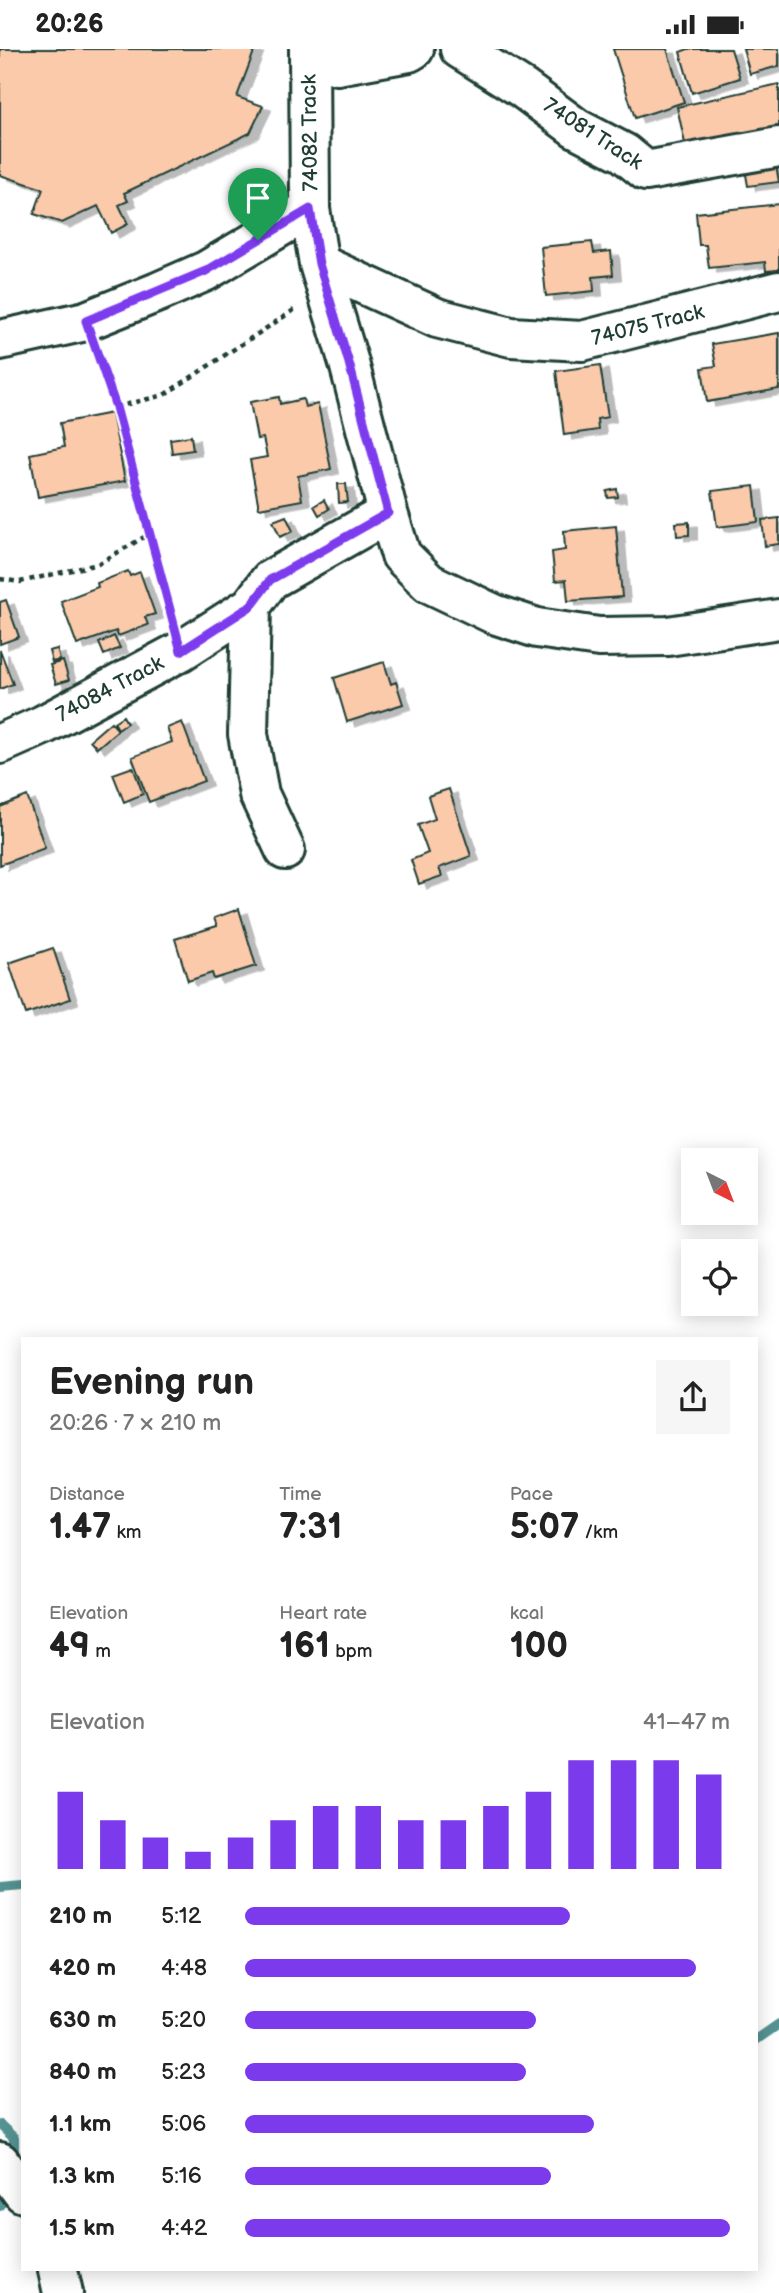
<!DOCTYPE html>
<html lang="en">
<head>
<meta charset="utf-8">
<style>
  :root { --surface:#fff; --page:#f6f6f6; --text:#222; --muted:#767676; --accent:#7c3aed }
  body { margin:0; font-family:"Balsamiq Sans",sans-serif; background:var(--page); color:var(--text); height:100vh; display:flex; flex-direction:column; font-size:26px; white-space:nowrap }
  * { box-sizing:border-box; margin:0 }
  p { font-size:23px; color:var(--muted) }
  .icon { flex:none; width:38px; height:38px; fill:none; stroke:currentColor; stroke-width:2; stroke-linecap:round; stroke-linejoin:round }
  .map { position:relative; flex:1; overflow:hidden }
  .details { position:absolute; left:21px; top:1288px; width:737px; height:934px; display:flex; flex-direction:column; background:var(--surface); border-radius:0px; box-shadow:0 4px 18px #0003 }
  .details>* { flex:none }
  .needle { width:46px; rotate:138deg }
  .fabs { position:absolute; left:681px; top:1099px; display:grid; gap:14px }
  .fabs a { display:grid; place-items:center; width:77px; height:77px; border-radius:0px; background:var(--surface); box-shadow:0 4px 18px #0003; font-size:35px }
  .pin { position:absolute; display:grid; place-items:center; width:60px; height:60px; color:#fff; margin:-72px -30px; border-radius:50% 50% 50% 0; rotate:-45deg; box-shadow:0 0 7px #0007 }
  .pin .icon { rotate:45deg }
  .round { display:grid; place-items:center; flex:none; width:74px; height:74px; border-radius:0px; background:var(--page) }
  .summary { display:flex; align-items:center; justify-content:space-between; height:119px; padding:0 28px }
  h1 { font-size:38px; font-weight:700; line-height:52px }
  .stats { display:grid; grid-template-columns:repeat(3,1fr); gap:10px; height:119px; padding:7px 28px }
  .stats div { display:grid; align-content:center }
  .stats b { font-size:35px; font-weight:700 }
  .stats small { font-size:19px; font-weight:400 }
  .stats p { font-size:19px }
  .chart { height:196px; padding:14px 28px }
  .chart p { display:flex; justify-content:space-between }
  .chart svg { width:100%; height:126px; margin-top:7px; stroke:var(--accent); stroke-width:6 }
  ul { padding:0 28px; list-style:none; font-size:23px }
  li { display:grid; grid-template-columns:112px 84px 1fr; align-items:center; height:52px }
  li i { height:18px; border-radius:9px; background:var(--accent) }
  .status { display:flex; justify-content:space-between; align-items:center; height:49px; padding:0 35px; background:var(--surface); direction:ltr }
  .status svg { height:19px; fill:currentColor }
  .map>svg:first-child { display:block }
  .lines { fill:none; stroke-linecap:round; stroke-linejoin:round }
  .stream { stroke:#559292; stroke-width:10 }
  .building { fill:#fbcaab; stroke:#1f3d34; stroke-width:2; filter:url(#shadow) }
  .minor-casing { stroke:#1f3d34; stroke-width:44 }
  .path { stroke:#1f3d34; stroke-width:4.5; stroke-dasharray:5 5; stroke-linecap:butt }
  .minor { stroke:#fff; stroke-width:38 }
  .route-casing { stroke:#fff; stroke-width:14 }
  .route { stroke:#7c3aed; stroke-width:9 }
  .labels { text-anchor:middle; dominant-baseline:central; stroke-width:5; stroke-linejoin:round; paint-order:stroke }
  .street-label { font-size:21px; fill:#1f3d34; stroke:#fff }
</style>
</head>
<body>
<div class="status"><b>20:26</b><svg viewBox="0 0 49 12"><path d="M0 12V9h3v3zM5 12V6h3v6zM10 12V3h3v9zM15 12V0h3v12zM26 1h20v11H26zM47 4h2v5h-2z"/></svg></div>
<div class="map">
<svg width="779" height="2244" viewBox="0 0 779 2244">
  <defs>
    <filter id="shadow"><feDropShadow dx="8" dy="4.5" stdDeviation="0" flood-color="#0004"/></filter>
  </defs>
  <rect width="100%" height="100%" fill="#fff"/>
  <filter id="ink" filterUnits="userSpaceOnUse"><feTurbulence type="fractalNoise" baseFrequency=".0143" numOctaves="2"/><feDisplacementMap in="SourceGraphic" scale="14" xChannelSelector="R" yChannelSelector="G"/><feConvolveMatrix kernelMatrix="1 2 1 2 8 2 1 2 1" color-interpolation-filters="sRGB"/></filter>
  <g filter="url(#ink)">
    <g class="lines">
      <path class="stream" d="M0 1838 23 1836
        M756 1991 779 1975
        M0 2076 14 2089V2113
        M0 2157 10 2138"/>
    </g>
    <path class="building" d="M0 0H255L237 48 263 57 250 84 124 144 128 152 119 156 128 175 111 184 98 157 62 174 34 165 43 140 0 126Z
      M613 0H667L684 53 635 69Z
      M688 0H731L740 29 692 44 680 3Z
      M743 0H779V17L750 25Z
      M779 35V87L688 108 677 58Z
      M776 116 779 133 748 137 745 120Z
      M779 155V221L766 222 765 213 709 219 706 196H699L696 164Z
      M592 193 594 204 611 202 613 226 593 228 594 242 546 247 541 198Z
      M779 284V340L707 353 702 319 716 317 712 295Z
      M600 316 608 368 597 370 598 381 564 386 556 322Z
      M279 348 280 355 303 350 305 358 318 355 331 420 298 427 302 451 259 459 250 411 267 408 263 389 257 390 250 353Z
      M112 364 125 432 38 448 30 405 64 398 60 374Z
      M191 387 193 401 172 404 170 390Z
      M338 435H346L348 453 339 454Z
      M754 437 758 473 717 478 712 442Z
      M617 440 618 448 608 449 607 442Z
      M324 451 329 460 319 466 314 457Z
      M286 467 293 482 280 488 273 472Z
      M779 469V495L765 497 762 471Z
      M689 473V486L677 487 676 474Z
      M616 477 622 548 568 552 566 531 555 532 552 503 565 501 564 482Z
      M128 522 130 527 140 523 155 565 145 568 148 576 118 587 116 582 77 596 61 552 98 538 97 534Z
      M6 551 19 588 0 595V553Z
      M114 587 120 599 104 606 99 594Z
      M57 600 60 611 52 613 49 602Z
      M0 601 13 635 0 640Z
      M63 612 69 631 56 635 50 616Z
      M384 613 391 635 396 633 403 655 347 673 334 629Z
      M123 667 127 674 118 680 114 673Z
      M111 673 118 681 97 699 90 691Z
      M182 673 204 732 149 753 132 708 172 693 167 679Z
      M133 718 143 745 124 753 113 725Z
      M449 740 471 807 439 819 442 827 419 835 411 811 428 804 418 776 435 770 428 747Z
      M27 747 45 799 0 816V758Z
      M239 860 256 917 214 930 212 924 188 932 175 890 217 877 214 869Z
      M53 899 70 950 26 965 9 914Z"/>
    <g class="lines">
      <g class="minor-casing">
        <path id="minor" d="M309 0 310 160 319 215 349 314 388 464 401 506 429 534 494 565 537 579 599 588 668 587 779 570
          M322 0 337 16 409 3 414 0
          M460 0 522 39 576 79 624 104 646 122 779 98
          M319 215 437 269 511 288 582 292 779 242
          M0 291 86 272 158 243 206 222 310 160
          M251 557 248 685 259 745 285 801
          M0 695 43 676 181 602 251 557 270 531 388 464
          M0 2113 23 2144
          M58 2221 63 2244"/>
      </g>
      <path class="path" d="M98 306 116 358 171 563
        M116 358 164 346 294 261
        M0 530 20 533 98 515 151 484"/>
      <use href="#minor" class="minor"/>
    </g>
  </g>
  <g class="lines" filter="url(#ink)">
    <g class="route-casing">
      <path id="route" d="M310 160 319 215 349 314 388 464 270 531 251 557 181 602 116 358 86 272 206 222Z"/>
    </g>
    <use href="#route" class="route"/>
  </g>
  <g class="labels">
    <g class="street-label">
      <text transform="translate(310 84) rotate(-91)">74082 Track</text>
      <text transform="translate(593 85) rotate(33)">74081 Track</text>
      <text transform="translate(648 276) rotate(-14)">74075 Track</text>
      <text transform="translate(110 640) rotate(-28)">74084 Track</text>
    </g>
  </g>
</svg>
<div class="fabs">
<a><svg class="needle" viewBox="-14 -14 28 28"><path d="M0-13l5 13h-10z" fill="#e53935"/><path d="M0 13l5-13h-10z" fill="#767676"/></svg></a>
<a><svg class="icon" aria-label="locate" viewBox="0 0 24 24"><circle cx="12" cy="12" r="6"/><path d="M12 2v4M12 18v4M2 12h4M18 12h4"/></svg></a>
</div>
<div class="pin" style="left:258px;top:191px;background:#1e9e55"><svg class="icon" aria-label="arrive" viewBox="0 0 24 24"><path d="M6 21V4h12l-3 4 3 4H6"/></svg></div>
<section class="details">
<div class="summary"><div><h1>Evening run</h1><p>20:26 · 7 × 210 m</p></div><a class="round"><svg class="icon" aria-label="share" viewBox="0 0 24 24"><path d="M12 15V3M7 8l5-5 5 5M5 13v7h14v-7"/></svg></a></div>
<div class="stats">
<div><p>Distance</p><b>1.47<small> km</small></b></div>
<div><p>Time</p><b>7:31</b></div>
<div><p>Pace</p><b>5:07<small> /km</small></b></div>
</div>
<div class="stats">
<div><p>Elevation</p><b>49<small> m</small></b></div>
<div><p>Heart rate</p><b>161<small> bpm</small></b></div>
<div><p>kcal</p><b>100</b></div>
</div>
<div class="chart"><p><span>Elevation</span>41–47 m</p>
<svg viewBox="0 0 160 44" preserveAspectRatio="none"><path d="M5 44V17M15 44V27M25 44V33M35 44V38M45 44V33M55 44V27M65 44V22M75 44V22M85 44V27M95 44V27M105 44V22M115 44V17M125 44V6M135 44V6M145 44V6M155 44V11"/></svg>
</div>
<ul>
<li><b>210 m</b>5:12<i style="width:67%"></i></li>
<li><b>420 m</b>4:48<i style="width:93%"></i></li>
<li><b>630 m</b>5:20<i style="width:60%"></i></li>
<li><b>840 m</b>5:23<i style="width:58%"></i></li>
<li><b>1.1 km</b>5:06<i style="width:72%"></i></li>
<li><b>1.3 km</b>5:16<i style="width:63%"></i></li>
<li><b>1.5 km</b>4:42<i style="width:100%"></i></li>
</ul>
</section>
</div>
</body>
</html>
